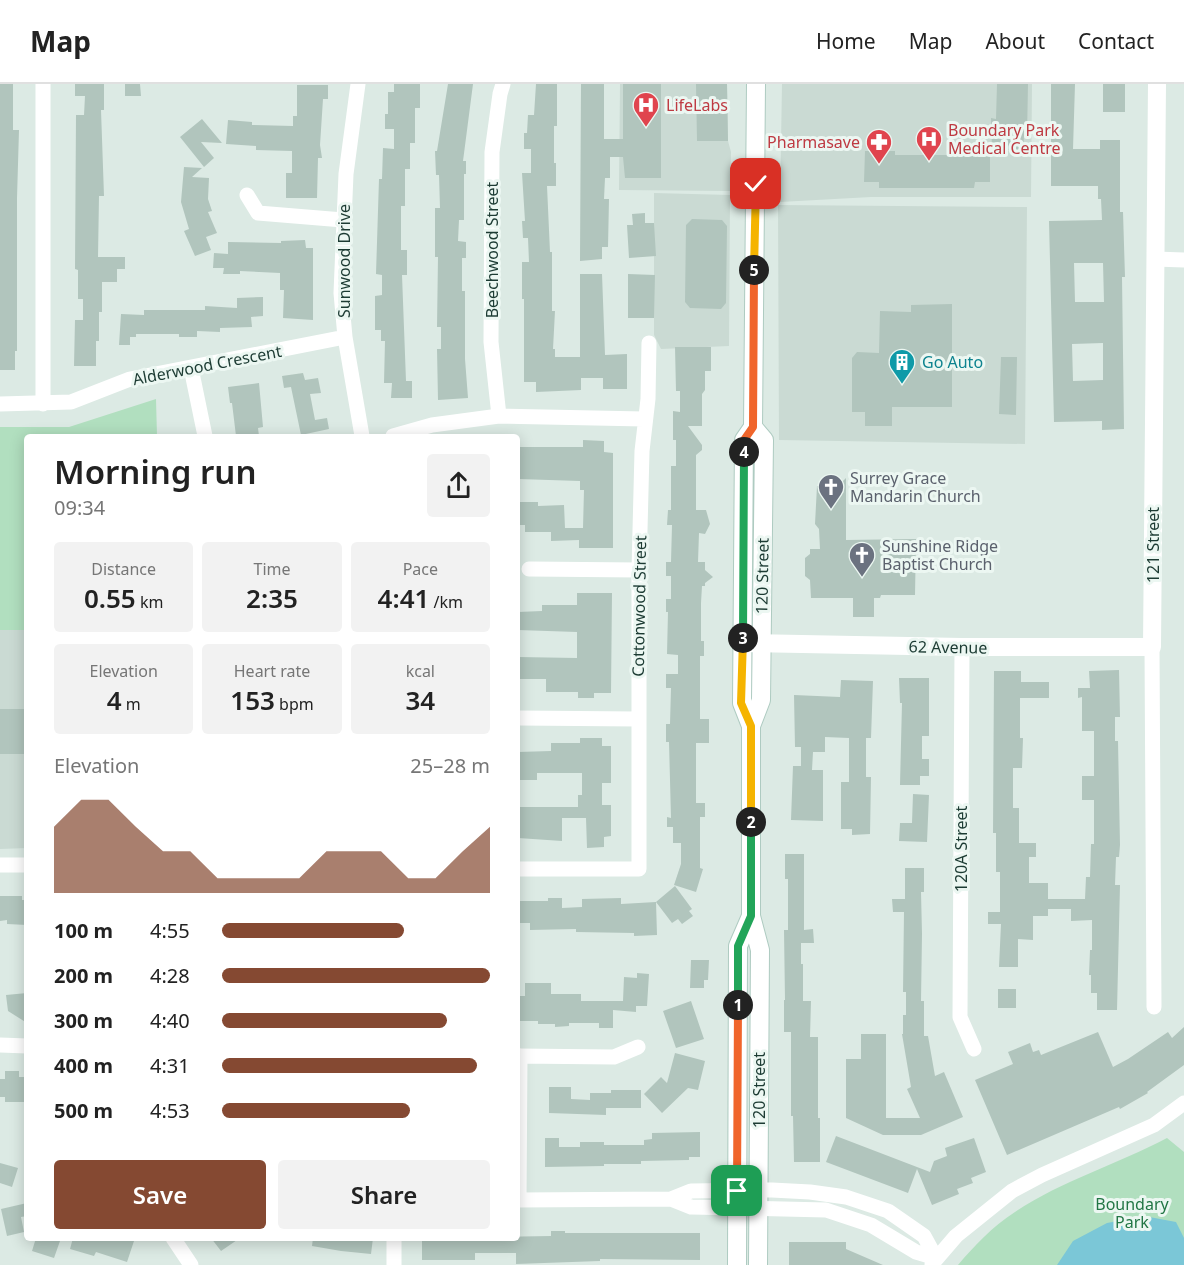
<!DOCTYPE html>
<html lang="en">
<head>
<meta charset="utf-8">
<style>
  :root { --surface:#fff; --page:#f2f2f2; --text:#222; --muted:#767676; --line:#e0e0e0; --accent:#854932 }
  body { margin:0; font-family:"Noto Sans",sans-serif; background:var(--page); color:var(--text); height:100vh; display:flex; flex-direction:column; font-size:22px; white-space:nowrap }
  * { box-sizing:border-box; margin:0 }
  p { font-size:20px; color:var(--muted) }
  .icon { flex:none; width:33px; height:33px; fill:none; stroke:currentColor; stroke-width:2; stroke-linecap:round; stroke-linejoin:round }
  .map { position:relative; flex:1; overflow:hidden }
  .drawer { position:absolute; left:24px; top:350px; width:496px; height:807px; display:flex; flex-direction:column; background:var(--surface); border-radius:6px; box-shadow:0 3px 15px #0003 }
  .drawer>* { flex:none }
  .pin { position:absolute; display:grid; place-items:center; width:51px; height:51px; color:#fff; margin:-26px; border-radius:12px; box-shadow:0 3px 9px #0006 }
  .km { position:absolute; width:30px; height:30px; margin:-15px; border-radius:50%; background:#222; color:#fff; font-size:16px; line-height:30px; text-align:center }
  .round { display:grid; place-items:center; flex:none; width:63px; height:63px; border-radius:6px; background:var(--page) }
  .summary { display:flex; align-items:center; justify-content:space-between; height:102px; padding:0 30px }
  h1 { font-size:33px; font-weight:600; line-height:45px }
  .stats { display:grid; grid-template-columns:repeat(3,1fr); gap:9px; height:102px; padding:6px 30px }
  .stats div { display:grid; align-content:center; border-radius:6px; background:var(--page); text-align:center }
  .stats b { font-size:26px; font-weight:600 }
  .stats small { font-size:16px; font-weight:400 }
  .stats p { font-size:16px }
  .chart { height:168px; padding:12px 30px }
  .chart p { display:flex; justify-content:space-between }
  .chart svg { width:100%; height:108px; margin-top:6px; fill:var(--accent); opacity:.7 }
  .primary-button { display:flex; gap:12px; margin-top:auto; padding:12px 30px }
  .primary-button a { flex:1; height:69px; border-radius:6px; background:var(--accent); color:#fff; font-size:24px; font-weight:600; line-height:69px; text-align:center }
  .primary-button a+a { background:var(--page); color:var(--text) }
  ul { padding:0 30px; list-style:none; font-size:20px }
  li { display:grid; grid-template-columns:96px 72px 1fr; align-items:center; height:45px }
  li i { height:15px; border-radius:8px; background:var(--accent) }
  header { display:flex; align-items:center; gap:36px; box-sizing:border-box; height:84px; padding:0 30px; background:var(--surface); border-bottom:2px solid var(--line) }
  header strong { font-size:28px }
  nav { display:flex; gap:33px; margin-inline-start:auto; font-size:21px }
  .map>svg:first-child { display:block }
  .built { fill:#cadad3 }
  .green { fill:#b1dfbf }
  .water { fill:#7bc7d7 }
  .building { fill:#b1c5bd; fill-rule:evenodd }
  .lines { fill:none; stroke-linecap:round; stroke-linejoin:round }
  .secondary-casing { stroke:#aecbc1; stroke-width:20 }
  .minor { stroke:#fff; stroke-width:15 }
  .tertiary { stroke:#fff; stroke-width:18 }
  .secondary { stroke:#fff; stroke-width:18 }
  .split-1-casing { stroke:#fff; stroke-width:12 }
  .split-2-casing { stroke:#fff; stroke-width:12 }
  .split-3-casing { stroke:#fff; stroke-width:12 }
  .split-4-casing { stroke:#fff; stroke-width:12 }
  .split-5-casing { stroke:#fff; stroke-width:12 }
  .split-6-casing { stroke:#fff; stroke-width:12 }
  .split-1 { stroke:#f0652b; stroke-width:8 }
  .split-2 { stroke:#22a559; stroke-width:8 }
  .split-3 { stroke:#f5b400; stroke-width:8 }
  .split-4 { stroke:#22a559; stroke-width:8 }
  .split-5 { stroke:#f0652b; stroke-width:8 }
  .split-6 { stroke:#f5b400; stroke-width:8 }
  .labels { text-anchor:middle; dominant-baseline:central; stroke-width:6; stroke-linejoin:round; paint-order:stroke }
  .health-label { font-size:16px; fill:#be3a42; stroke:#ecf7f2; text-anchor:start }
  .street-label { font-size:16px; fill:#1c3b33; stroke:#ecf7f2 }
  .culture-label { font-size:16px; fill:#0d838f; stroke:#ecf7f2; text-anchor:start }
  .worship-label { font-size:16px; fill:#5b616d; stroke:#ecf7f2; text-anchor:start }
  .park-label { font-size:16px; fill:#227645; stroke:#ecf7f2 }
</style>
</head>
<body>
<header>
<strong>Map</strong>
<nav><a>Home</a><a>Map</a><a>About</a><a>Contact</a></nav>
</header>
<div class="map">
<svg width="1184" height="1181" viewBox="0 0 1184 1181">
  <rect width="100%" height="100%" fill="#dceae4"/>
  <path class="built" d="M620 0H727L728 57 731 68 730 107 619 106Z
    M782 0H1032L1031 113H871L780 118Z
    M654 109 730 111 729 262 661 265 654 251Z
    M778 121 1027 123 1025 360 779 356Z
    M0 546H27V764L0 765Z"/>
  <path class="green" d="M156 315 157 352H27V546H0V343H69Z
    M1167 1054 1184 1068V1181H958C975 1161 992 1143 1015 1128 1061 1097 1118 1080 1167 1054Z"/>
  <path class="water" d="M1144 1132 1176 1138 1184 1154V1181H1057L1073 1157 1107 1139Z"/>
  <path class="building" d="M0 0H13V46H19L17 114V267H15V286H0Z
    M75 0H104V26H101L104 112H99L98 173H125V185H117V198H102V228H99V257H96V282H74L75 236H83V215H78V186L75 185 76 31H84L85 12H75Z
    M125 0H140L141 12H125Z
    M394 0H420V24H415V59H410V85H405V122H401V166H407V191H402L406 297H412V314H391L392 299H384L385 257H381V246H375V212L382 211V191L376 190 379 95H382L383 64 394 65V45H385V30H388V8H394Z
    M448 0H473L463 77H466V90H464V136H459L458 157 466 158V174H462V207H465V275L468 314 438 316 437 265H441V243H437L438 173H435V124H440L439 91H436L435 67H437Z
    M536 0H557V42H554V79H556V102H547L550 168H552V227H555L553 265H555V273H580V190H602L605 271 627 270V305H603V294H581V306L536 308V298H524V215H522V178H529L528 154H523L522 137H525L522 89H531V65H524V49H527L528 31H534Z
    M581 0H604V55H623V0H661V94H625L623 73H610V94H605L604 115H609L608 163H602V175L580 177Z
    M696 0H727L728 57H697Z
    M997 0H1028L1027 52H1024L1023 66H992L991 34 996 35Z
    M1051 0H1075L1073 65H1100V56H1120V128H1123L1125 193H1122L1124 345 1102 346V337L1054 338 1049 137 1102 136 1101 115H1098V102H1051ZM1074 179H1103L1104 218H1075ZM1103 259V296L1073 297 1072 260Z
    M1103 0H1125V28H1103Z
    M297 1H328V15H323L320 61 322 74H318L317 114H286V89H292V67L256 66V62L226 60 228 36 252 38V41L293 42V32H297Z
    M202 35 222 59 201 58 214 74 204 83 180 53Z
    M865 67H895V71H959V67H990V98H975L974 104H879V98H864Z
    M184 83 202 84 192 93 209 94 208 115 212 127 208 128 217 149 206 153 211 166 195 172 184 147 189 145 181 118Z
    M645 129V139H654L656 172 629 174 627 141H633L632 130Z
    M692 135 722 136 727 142 726 219 721 225 690 224 685 218 686 141Z
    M305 156 306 164H313V236L283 234 284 206H280V189L240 187V190H223L224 184H213L214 169 228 170V158L281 159V157Z
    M628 190 655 191 654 234H628Z
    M263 213V232L251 233 252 243 220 244V248L197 247V253H179V250H136V253H130V261H119L121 230 144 231V226H205V222L237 224V214Z
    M952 220V323H892V342H865V328H852V274L857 268 879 269 880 227 911 228V221Z
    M675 263H711V287H705V306L702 310V342H688L702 361V366L696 371V426H706L710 440 705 450 699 449 698 478H705V486L713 493 705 499V502H702L701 519V557H704V572H700V635H709V659H696V719H705V733H700V784L703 785 696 808 674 801 681 780V759H673V743H667V733L671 734 669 658H666V640H670L671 604H666V590H678V571L667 570 668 528H666V515H671V492H666V478H671L672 441H667L668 426H671V382H676V356H673V327L680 328V307H676Z
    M1001 273H1017L1016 331 999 330Z
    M303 289 305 296 318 294 321 309 310 310 315 336 327 334 329 345 301 351 291 303 284 304 282 292Z
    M259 299 263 343 258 344 259 352H236L232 319H230L228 303Z
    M583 356 604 357V368L613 369V464H579V456L551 457V448H525V441H518V418H538V422L564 421 565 444H583L584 406H580V397L518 395V363H583Z
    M846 394V456L916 455 915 511H881L880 514H874V533H853V514H811L810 496 805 492V474L810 470V465H820L819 445 815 440 817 402H838Z
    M577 509H612L611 609H594V614H578V608H546V595H518V573L577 574V548L518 546V528L542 527V521H577Z
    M1119 586 1120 633H1115V657H1118L1120 761 1119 773H1116L1115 801H1120L1117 926H1097V909H1091V891H1089L1090 866H1092V836L1071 837V825H1048V832H1033V856L1018 855V883H999L1001 840H988V828H1000V788H996V749H993L994 587H1021V598H1049V614H1020V654H1023L1022 684H1013V724H1019V759H1036V773H1029V799H1048V815H1085L1086 793H1090L1091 760H1094V716H1082V692H1094V647H1082V613L1078 614V604H1090L1089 587Z
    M899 594H929V652H922V675H929V692H920V701H900L902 619H900Z
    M841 596 873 597 871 654H866V693H871L870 750 852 751V745H841V698H849V654L825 653V668H813L812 686H823V737L791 736 793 682H801V663H795L794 611 840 613Z
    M0 625H27V670H0Z
    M580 654H602V662H611V699H602V721H611V752L604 753V763L587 764 586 734H562V757L518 754V723H578V711H582V689H537V696H518V668L551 667V659H580Z
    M913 710 929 711 927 758 899 757 900 739H912Z
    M785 770H804V846L813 845 814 859H801V880H803V917H811L810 953H818V1034H820V1078H794L793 1032H791V948H784V916H785L784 846H788V795H785Z
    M905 784H924V808H921L922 850 921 917H924V952H928L935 992 944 988 963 1033 921 1051H883L846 1034V975H861V950H886V1034H920L907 1005 911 1003 902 950H903V931H906V908H903L904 828H893L892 815H905Z
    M675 802 692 825 689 827 693 832 682 840 678 835 672 839 656 818Z
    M0 812H22V816H27V841L7 840V836L0 837Z
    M548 814H562V824L582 823V815L621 814V820L656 818 657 851 634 852V849L576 848V845L530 846V839H518L519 817H548Z
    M691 876H709L708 896H704V904H690Z
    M637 889 649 890 647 922H636V928L613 926V944H599V939H569V942L555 943V940H538V937H518V912H525V899H551V910H581V917H623L624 893 637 894Z
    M998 905H1016V924H998Z
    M27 909V939L8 927 6 911Z
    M691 917 704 955 676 964 663 927Z
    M1184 943V981L1147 1008 1148 1009 1120 1025 1119 1023 1007 1071 975 996 1013 980 1008 968 1030 959 1033 968 1039 966 1041 971 1098 948 1113 983 1128 975 1168 948 1172 954Z
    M675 969 705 977 698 1006 688 1004 662 1029 644 1010 661 993 667 999Z
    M5 987H19V993H27V1018H5V1013H0V995H5Z
    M549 1003H571V1015L590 1016V1009H611V1006H641V1024H606V1031L549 1029Z
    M700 1048V1073H689V1076L641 1077V1080H604V1082L545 1083V1054H559V1063H580V1058H604V1061H644V1056L652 1055V1049Z
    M836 1052 930 1088 934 1077 947 1072 945 1064 974 1054 986 1088 971 1094 973 1099 957 1105 959 1110 932 1121 917 1085 908 1109 826 1078Z
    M0 1079 18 1084 12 1103 0 1099Z
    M27 1119V1132L21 1133 24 1148 7 1152 1 1125Z
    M551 1147H565V1149H700V1176L600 1175V1177L516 1180V1169H475V1176H422V1154L551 1152Z
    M36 1154H48L60 1157 54 1174 32 1167Z
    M73 1154H124L134 1157 127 1178 96 1168 94 1172 70 1165Z
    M211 1154H240L221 1167Z
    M313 1154H373L371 1170 341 1167 312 1162Z
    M789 1158H846V1165L883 1181H789Z"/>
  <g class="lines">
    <g class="secondary-casing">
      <path id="secondary" d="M753 343 764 356 761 616 751 642V832L760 866 758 1181
        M751 642 742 619 744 356 753 343 756 0
        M737 1181 738 862 751 832"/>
    </g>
    <path class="minor" d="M358 0 346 90 341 209 345 253 362 352
      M247 111 258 129 343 136
      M1155 175 1184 176
      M191 284 205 352
      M0 320 71 318 130 295 345 253
      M43 320V0
      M499 332 491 258 492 68 500 10 503 0
      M393 352 432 341 499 332 644 335
      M529 485 639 486
      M962 563 960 933 974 965
      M1152 563 1154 923
      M518 634 637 635
      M0 781H27
      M518 785H639V486L642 367 648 315 649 259
      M0 961 27 962
      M518 972 614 973 638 963
      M671 1115 691 1123 826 1126 871 1141 916 1168 936 1174
      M518 1116 671 1115 691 1107 772 1106 810 1108 846 1113 888 1127 924 1152 936 1174
      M519 1116 520 972
      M173 1154 191 1181
      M932 1180 956 1152 1012 1107 1042 1091 1154 1041 1184 1019
      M394 1181V1154"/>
    <path class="tertiary" d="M743 559 962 563H1152L1157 0"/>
    <use href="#secondary" class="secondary"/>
  </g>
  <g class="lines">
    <g class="split-1-casing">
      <path id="split-1" d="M737 1107 738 921"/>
    </g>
    <g class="split-2-casing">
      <path id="split-2" d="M738 921V862L751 832V738"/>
    </g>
    <g class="split-3-casing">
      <path id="split-3" d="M743 554 741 619 751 642V738"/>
    </g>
    <g class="split-4-casing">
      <path id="split-4" d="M743 554 744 368"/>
    </g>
    <g class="split-5-casing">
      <path id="split-5" d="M744 368V356L753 343 754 186"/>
    </g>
    <g class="split-6-casing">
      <path id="split-6" d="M754 186 756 100"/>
    </g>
    <use href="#split-1" class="split-1"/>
    <use href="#split-2" class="split-2"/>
    <use href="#split-3" class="split-3"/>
    <use href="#split-4" class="split-4"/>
    <use href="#split-5" class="split-5"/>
    <use href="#split-6" class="split-6"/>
  </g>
  <defs>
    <g id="hospital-pin" transform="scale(1.35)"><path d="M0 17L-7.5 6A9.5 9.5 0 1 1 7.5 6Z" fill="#e0444e" stroke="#ecf7f2"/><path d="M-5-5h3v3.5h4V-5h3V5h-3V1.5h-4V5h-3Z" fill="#fff"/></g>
    <g id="pharmacy-pin" transform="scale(1.35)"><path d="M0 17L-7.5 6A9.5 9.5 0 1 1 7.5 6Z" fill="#e0444e" stroke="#ecf7f2"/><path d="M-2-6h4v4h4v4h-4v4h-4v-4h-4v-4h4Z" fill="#fff"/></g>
    <g id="building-pin" transform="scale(1.35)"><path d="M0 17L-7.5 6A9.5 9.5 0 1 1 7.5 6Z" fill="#0f9aa8" stroke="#ecf7f2"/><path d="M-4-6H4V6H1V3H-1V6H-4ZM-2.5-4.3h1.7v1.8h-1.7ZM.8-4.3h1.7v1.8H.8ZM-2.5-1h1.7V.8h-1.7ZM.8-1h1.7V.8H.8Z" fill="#fff"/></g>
    <g id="church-pin" transform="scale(1.35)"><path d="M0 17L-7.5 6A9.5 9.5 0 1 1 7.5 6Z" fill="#6b7280" stroke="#ecf7f2"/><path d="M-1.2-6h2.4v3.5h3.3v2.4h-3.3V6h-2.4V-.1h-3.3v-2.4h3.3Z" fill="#fff"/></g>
  </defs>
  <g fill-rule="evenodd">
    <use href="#hospital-pin" x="646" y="21"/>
    <use href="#hospital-pin" x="929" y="55"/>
    <use href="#pharmacy-pin" x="879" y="58"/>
    <use href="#building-pin" x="902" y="278"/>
    <use href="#church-pin" x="831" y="403"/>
    <use href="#church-pin" x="862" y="471"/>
  </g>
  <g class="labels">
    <g class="health-label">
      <text x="666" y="21">LifeLabs</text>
      <text x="948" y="46">Boundary Park<tspan x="948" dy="18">Medical Centre</tspan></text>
      <text x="860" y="58" text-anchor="end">Pharmasave</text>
    </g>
    <g class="street-label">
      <text transform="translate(492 166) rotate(-90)">Beechwood Street</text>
      <text transform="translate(344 177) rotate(-90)">Sunwood Drive</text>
      <text transform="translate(207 281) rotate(-11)">Alderwood Crescent</text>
      <text transform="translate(1153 461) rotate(-90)">121 Street</text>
      <text transform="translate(762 492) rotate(-89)">120 Street</text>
      <text transform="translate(639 522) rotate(-89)">Cottonwood Street</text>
      <text transform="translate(948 563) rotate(1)">62 Avenue</text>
      <text transform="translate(961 765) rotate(-90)">120A Street</text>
      <text transform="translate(759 1006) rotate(-90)">120 Street</text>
    </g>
    <g class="culture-label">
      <text x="922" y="278">Go Auto</text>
    </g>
    <g class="worship-label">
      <text x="850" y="394">Surrey Grace<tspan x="850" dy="18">Mandarin Church</tspan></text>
      <text x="882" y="462">Sunshine Ridge<tspan x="882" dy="18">Baptist Church</tspan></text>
    </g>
    <g class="park-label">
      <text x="1132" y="1120">Boundary<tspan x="1132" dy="18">Park</tspan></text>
    </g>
  </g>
</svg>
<div class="pin" style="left:737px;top:1107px;background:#1e9e55"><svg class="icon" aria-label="arrive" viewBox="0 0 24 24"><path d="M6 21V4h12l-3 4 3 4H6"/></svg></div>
<div class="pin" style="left:756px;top:100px;background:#d93025"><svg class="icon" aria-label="check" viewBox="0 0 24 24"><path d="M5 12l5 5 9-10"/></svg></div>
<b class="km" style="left:738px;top:921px">1</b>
<b class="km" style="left:751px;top:738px">2</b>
<b class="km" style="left:743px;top:554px">3</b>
<b class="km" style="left:744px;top:368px">4</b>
<b class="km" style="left:754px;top:186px">5</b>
<section class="drawer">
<div class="summary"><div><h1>Morning run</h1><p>09:34</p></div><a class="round"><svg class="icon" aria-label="share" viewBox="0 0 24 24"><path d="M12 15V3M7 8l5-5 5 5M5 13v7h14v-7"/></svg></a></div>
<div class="stats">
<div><p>Distance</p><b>0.55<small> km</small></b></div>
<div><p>Time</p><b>2:35</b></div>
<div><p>Pace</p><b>4:41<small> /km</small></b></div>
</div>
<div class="stats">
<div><p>Elevation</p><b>4<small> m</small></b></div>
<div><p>Heart rate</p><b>153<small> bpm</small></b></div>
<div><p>kcal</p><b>34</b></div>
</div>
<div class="chart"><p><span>Elevation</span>25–28 m</p>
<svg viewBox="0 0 160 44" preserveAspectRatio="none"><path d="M0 44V17L10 6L20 6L30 17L40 27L50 27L60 38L70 38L80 38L90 38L100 27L110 27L120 27L130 38L140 38L150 27L160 17V44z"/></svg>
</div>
<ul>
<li><b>100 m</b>4:55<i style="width:68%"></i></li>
<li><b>200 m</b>4:28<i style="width:100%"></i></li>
<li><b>300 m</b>4:40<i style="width:84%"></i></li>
<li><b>400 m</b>4:31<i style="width:95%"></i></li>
<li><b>500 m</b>4:53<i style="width:70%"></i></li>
</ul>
<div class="primary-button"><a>Save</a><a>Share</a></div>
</section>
</div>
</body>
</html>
